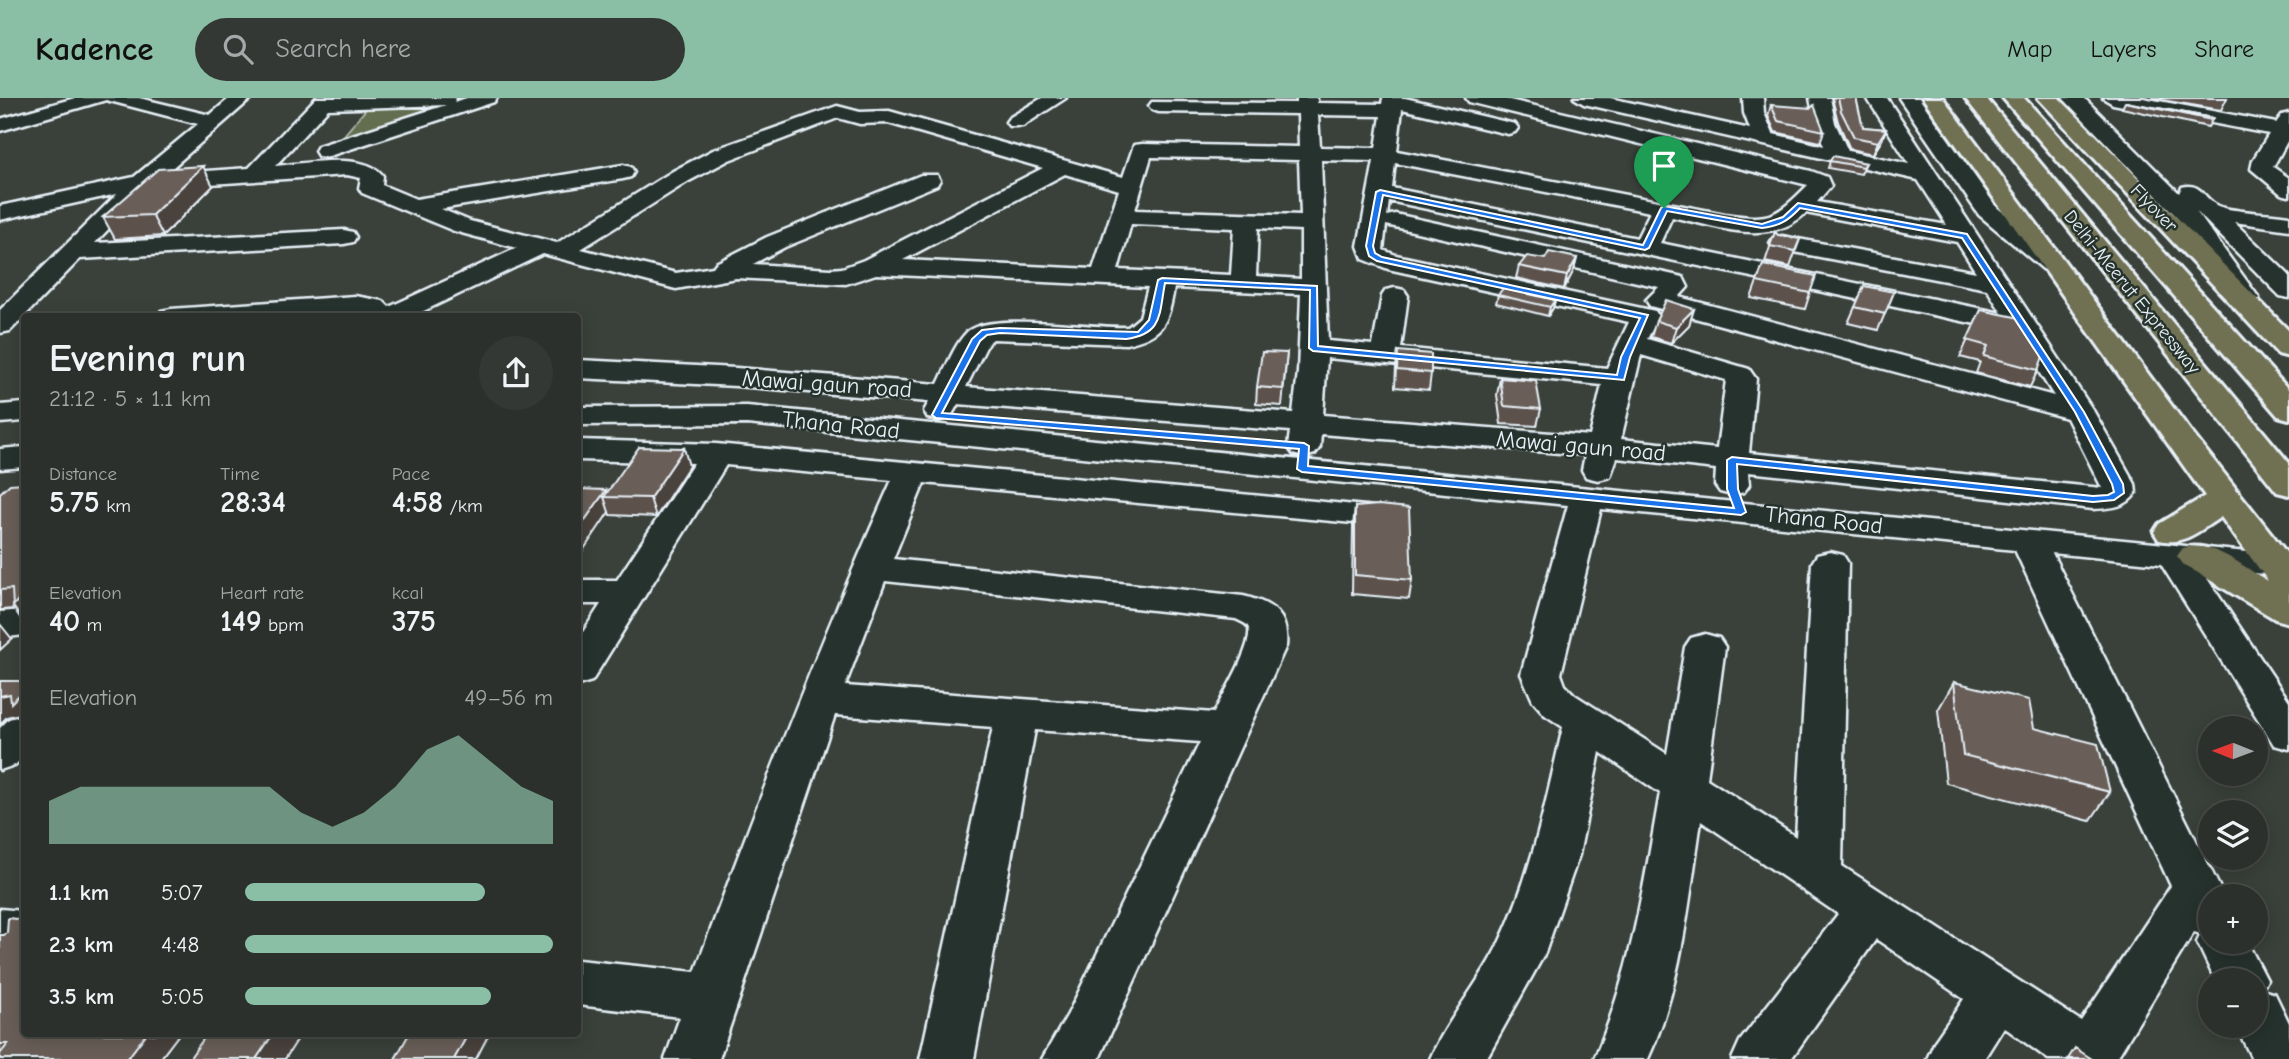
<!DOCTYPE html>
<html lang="en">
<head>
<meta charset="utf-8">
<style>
  :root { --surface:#2c302c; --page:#343834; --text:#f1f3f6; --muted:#a6a9a9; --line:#484b48; --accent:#8abfa5 }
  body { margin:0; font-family:"Comic Neue",sans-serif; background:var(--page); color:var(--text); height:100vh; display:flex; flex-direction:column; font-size:26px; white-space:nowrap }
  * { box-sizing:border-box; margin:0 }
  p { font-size:23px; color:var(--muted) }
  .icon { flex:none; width:38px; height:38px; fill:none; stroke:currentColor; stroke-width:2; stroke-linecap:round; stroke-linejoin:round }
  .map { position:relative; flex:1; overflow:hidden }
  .drawer { position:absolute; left:21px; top:215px; width:560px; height:724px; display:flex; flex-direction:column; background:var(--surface); border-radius:7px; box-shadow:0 4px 18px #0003,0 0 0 2px var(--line) }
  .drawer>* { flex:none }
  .needle { width:46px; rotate:271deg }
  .buttons { position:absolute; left:2198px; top:618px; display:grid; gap:14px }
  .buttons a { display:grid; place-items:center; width:70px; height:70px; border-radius:50%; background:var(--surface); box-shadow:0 4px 18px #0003,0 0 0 2px var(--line); font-size:35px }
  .pin { position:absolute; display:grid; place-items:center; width:60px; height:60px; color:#fff; margin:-72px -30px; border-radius:50% 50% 50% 0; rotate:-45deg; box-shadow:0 0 7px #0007 }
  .pin .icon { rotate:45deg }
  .round { display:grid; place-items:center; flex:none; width:74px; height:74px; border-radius:37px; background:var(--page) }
  .summary { display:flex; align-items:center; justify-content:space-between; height:119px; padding:0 28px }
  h1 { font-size:38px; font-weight:800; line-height:52px }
  .stats { display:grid; grid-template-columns:repeat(3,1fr); gap:10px; height:119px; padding:7px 28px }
  .stats div { display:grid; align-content:center }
  .stats b { font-size:30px; font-weight:800 }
  .stats small { font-size:19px; font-weight:400 }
  .stats p { font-size:19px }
  .chart { height:196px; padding:14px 28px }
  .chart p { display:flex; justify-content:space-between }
  .chart svg { width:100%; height:126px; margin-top:7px; fill:var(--accent); opacity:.7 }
  ul { padding:0 28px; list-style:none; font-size:23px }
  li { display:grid; grid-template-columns:112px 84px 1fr; align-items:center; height:52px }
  li i { height:18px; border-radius:9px; background:var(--accent) }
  header { display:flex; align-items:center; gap:42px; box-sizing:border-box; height:98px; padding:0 35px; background:var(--accent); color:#111 }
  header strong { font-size:33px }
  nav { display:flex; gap:38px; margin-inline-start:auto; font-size:24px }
  .search { width:490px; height:63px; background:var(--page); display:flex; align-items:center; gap:18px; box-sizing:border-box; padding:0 24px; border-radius:38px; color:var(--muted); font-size:26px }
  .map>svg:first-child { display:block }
  .green { fill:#626e50; stroke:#a5b0a4; stroke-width:2 }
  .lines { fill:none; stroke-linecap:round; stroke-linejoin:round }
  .minor-casing { stroke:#e8f1f8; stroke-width:5 }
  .highway-casing { stroke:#e8f1f8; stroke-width:6 }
  .minor { fill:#26332d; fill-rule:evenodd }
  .highway { fill:#706f52; fill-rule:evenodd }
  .wall { fill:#5b514c; stroke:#e8f1f8; stroke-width:2 }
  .shaded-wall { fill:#4a423e; stroke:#e8f1f8; stroke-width:2 }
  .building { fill:#6a5e58; stroke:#e8f1f8; stroke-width:2 }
  .route { fill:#1a73e8; stroke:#fff; stroke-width:2; fill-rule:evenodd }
  .labels { text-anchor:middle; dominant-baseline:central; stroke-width:5; stroke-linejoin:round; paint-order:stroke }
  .far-street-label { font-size:19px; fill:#e8f1f8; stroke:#26332d }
  .street-label { font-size:23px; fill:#e8f1f8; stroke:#26332d }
</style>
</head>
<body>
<header>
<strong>Kadence</strong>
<div class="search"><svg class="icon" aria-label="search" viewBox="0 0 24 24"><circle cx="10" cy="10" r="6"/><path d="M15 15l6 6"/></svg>Search here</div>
<nav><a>Map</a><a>Layers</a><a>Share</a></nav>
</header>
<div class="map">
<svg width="2289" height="961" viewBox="0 0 2289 961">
  <rect width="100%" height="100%" fill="#3a403a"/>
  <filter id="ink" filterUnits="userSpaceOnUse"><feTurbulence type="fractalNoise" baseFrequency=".0143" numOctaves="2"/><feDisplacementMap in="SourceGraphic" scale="14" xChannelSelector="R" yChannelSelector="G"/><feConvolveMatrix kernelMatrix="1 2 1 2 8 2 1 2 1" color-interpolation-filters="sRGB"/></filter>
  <g filter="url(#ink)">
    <path class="green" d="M478 2 335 48 371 5Z"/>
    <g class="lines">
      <g class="minor-casing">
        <path id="minor" d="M75 0H139L210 17 230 0H252L165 76 249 70 316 0H456L454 4 467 0H497L494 4 326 59 318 58 315 53 318 48 446 7 328 11 275 68C302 66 366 53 383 78L382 87 416 101 623 67 631 69 634 74 631 79 623 81 441 111 470 123 557 145 673 73 713 52 837 8 860 14 889 13 1123 79 1134 47 1142 46 1299 49 1298 16 1159 14 1152 12 1149 8 1152 4 1297 5V0H1317V5L1382 6 1383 0H1405L1515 26 1518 30 1515 34 1508 36 1402 11 1397 53 1725 116C1771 123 1776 119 1808 87L1469 4 1466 0H1501L1811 73 1827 79 1831 88 1817 104 1947 127 1918 82 1584 6 1574 0H1610L1750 31 1744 15 1743 0H1763L1764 15 1773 36 1824 48 1815 25 1810 0H1830L1835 25 1848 53 1909 66 1867 0H1887L2094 314 2135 386 2136 395C2126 410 2110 410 2093 411L1748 374 1749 387 1744 394 1732 397 1720 394 1715 387 1716 371 1617 360 1610 379 1598 382 1586 379 1582 372 1585 357 1321 336 1320 349 1315 356 1304 359 1293 356 1288 349 1290 333 958 306 950 320 939 322 928 320 924 313 929 304 736 288 578 280V262L736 270 938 286C946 270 954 247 967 234 989 213 1094 231 1128 229L1140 219 1148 189 876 176 846 186 736 180 676 191 543 156 411 219H369L355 214 289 219H158L161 213 171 211 355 198 383 203 389 209 517 150 454 133 362 95 359 90 361 80 347 77 148 90 95 145 344 132 353 134 356 139 353 144 344 146 80 161 10 233 0 235V212L117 96 0 122V108L134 79 198 26 106 2 0 33V21ZM1318 17 1381 18 1376 50 1320 49ZM838 20 860 26 888 25 1043 70 864 162 842 170 830 171 753 166 785 149 937 87 940 82 937 77H921L767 139 716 165 713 169 676 175 581 151 689 83 729 62ZM1151 59 1299 62 1301 117 1135 112ZM1321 62 1374 63 1358 148 1363 161 1388 171 1629 224 1607 270 1401 250 1408 198 1404 192 1395 190 1386 192 1382 198 1373 247 1328 243ZM1395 65 1650 114 1637 140 1392 90ZM1065 76 1119 92 1093 171 903 162ZM1389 103 2014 234 2054 298 1679 199 1688 189 1683 179 1395 116 1387 118ZM1806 115 1957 144 1976 174 1782 138 1773 140 1770 145 1773 150 1987 191 2002 215 1660 145 1672 119C1715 128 1769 150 1806 115ZM1131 126 1234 130 1231 177 1118 172ZM1386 127 1659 189 1646 202 1650 208 2067 320 2102 390 1749 355 1756 281 1749 271 1647 241 1659 219 1655 213 1396 157 1383 152ZM1258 130 1301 132V181L1256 178ZM1174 190 1301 196 1298 274 1293 315 966 289 988 245 993 241 1126 246C1163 238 1168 226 1174 190ZM1641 257 1726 282 1717 351 1621 341ZM1327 260 1602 287 1590 338 1323 317Z
          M1042 0H1066L1023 28H1009L1006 24 1009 20Z
          M1899 0H1919L1995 107 2061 161 2065 166 2061 171 2052 174 2043 171 1979 117Z
          M2063 0H2084L2179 95 2182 89C2202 84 2203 101 2218 108 2232 114 2272 115 2289 118V132L2234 124 2289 177V200L2280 198 2196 113 2259 200 2255 206 2246 208 2237 206 2176 118Z
          M2103 0H2143L2276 25 2282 17 2289 15V40L2273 69 2289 80V98L2281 96 2251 71 2253 62 2269 36 2113 6Z
          M24 305V323L0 325V307Z
          M747 308 2288 458V474L2275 477 2200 470 2289 603V651L2274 647 2161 466 2052 455 2224 798H2210V844H2247L2267 882 2262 892 2275 896 2289 925V961H2252L2236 928H2256V882H2215L2197 844 2201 836 2194 834 2118 958 2119 961H2048L2004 929 1984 961H1927L1935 943 1964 901 1876 841 1791 961H1732L1740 943 1838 816 1701 723C1689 802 1682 887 1648 961H1594C1631 877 1644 785 1660 695L1600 654 1579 757 1545 855 1486 961H1430C1448 920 1479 886 1499 845 1532 777 1546 702 1563 629L1545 617 1533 603 1521 576 1568 407 747 326 578 327V309ZM1601 411 2015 452 2171 788 2081 923 1842 768 1848 465 1843 457 1830 454 1817 457 1812 465 1796 739 1707 681 1725 549 1719 540 1705 536 1691 540 1685 549 1667 656 1575 597 1565 587 1561 576Z
          M578 342 716 346 1376 409 1381 416 1376 423 1364 426 924 385 893 461 1243 498C1272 505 1289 516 1286 548L1099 961H1042L1068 916 1200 644 1035 632 974 961H920L993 629 835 617 719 961H665L680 919 578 907V862L695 874C756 708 820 543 892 382L726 367 592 583 578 587V542L601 506H578V482H617L694 365 578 362ZM885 483 1236 521C1241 524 1248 525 1249 531 1252 550 1223 597 1214 615L845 588Z
          M24 349V369L0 371V351Z
          M24 512V537L0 540V514Z
          M24 617V658L15 667 0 672V630L9 621Z
          M0 811 24 813V855L0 853Z"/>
      </g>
      <g class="highway-casing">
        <path id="highway" d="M1923 0H1943L2192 335 2289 458V525L2275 521 2183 466 2177 458 2183 450C2213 442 2243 469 2268 483L2221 419C2200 432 2184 448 2159 442L2154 434 2159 426 2205 398Z
          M1965 0H1986L2289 365V397L2277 394Z
          M2003 0H2024L2289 292V321L2278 318Z
          M2038 0H2059L2289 233V259L2278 256Z"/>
      </g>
      <use href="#minor" class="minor"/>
      <use href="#highway" class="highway"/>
    </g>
    <path class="wall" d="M1832 0H1856L1863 29 1886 31 1882 42 1873 56 1850 51 1838 24Z
      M2150 0H2227L2221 12Z
      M2125 4 2213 20 2208 29 2122 10Z
      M1771 7 1824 33 1820 44 1775 34 1768 18Z
      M1830 63 1866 65 1861 76 1828 70Z
      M213 88 163 138 115 141 103 119Z
      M1775 134 1778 137 1800 141 1790 169 1765 164Z
      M1577 160 1574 172 1564 191 1516 180 1519 168Z
      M1763 167 1810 195 1805 211 1751 200Z
      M1894 194 1878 232 1848 225 1855 209Z
      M1498 197 1555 202 1553 210 1548 218 1496 205Z
      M1694 211 1689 227 1671 245 1651 239 1656 223Z
      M1981 212 2038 272 2030 289 1976 275 1980 264 1960 259Z
      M1398 253 1431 275 1429 292 1395 289 1396 269Z
      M1287 255 1282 308 1256 306 1257 289Z
      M1500 280 1541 311 1537 328 1501 326 1497 297Z
      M689 368 656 419 610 417 609 414 578 391 607 395Z
      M0 395 24 525 14 511 0 512Z
      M1355 409 1412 482 1409 501 1352 496 1353 428Z
      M1954 584 2110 694 2090 723 1946 685 1938 612Z
      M0 837 24 936H179L160 961H0Z"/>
    <path class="shaded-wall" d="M1886 31 1882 42 1873 56 1878 44Z
      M203 68 213 88 163 138 152 117Z
      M1577 160 1574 172 1564 191 1567 178Z
      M1555 202 1553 210 1548 218 1550 209Z
      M1694 211 1689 227 1671 245 1676 229Z
      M684 350 689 368 656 419 650 400Z
      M606 392 608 399H604L609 414 578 460V432Z
      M24 495V525L13 508Z
      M0 526 12 541 0 552Z
      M24 592V622L20 616 7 619 0 626V598Z
      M146 936H179L160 961H127Z
      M273 936H301L285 961H256Z
      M468 936H489L476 961H454Z"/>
    <path class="building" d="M1838 0H1856L1863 29 1886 31 1878 44 1854 39 1841 13Z
      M2125 4 2213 20 2211 22Z
      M1771 7 1811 10 1814 7 1824 33 1778 23Z
      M1833 58 1866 65 1863 69 1830 63Z
      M203 68 152 117 103 119 158 71Z
      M1775 134 1778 137 1800 141 1795 153 1770 148Z
      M1549 154 1577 160 1567 178 1519 168 1527 158 1545 161Z
      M1763 167 1816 178 1810 195 1757 184Z
      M1864 188 1894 194 1885 216 1855 209Z
      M1503 190 1555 202 1550 209 1498 197Z
      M1666 202 1694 211 1676 229 1656 223Z
      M1981 212 2020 220 2044 256 2038 272 1984 258 1988 248 1967 242Z
      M1398 253 1431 256V275L1397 272Z
      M1262 254 1287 255 1283 291 1257 289Z
      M1500 280 1536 283 1541 311 1504 308Z
      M639 349 684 350 650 400 604 399Z
      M24 385V495L13 508 12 491 0 492V395L10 386Z
      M578 391 606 392 578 432Z
      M1379 407 1409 410 1412 482 1355 477V409Z
      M0 583H24V592L11 605 10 596 0 598Z
      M1954 584 2029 602 2034 630 2098 646 2110 694 1963 657Z
      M8 820 24 822V936H146L127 961H0V956L8 946H0V837H4L7 835Z
      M207 936H273L256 961H189Z
      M409 936H468L454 961H395Z
      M2075 950 2092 961H2068Z"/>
  </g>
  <path class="route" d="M1380 92 1643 147 1661 110 1664 108 1762 126 1783 119 1798 105 1967 136 2084 314 2123 386 2124 395 2114 402 2093 404 1737 366 1738 391 1746 414 1741 417 1302 374 1297 371 1299 351 936 320 932 317 972 241 982 232 1000 230 1138 234 1149 222 1158 182 1162 180 1317 188 1318 248 1617 277 1621 259 1640 220 1377 163 1369 158 1366 148 1376 94ZM1383 97 1645 152 1649 150 1667 113 1762 130C1779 128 1788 123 1800 110L1962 140 2075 314 2112 386 2114 394 2108 397 2093 398 1732 359 1727 362V391L1734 410 1308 368 1309 348 1304 345 942 315 980 243 987 237 1000 235 1126 241C1163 236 1159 216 1165 185L1310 192 1309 250 1313 253 1624 282 1630 259 1648 217 1382 159 1375 155 1373 148Z"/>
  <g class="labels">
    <g class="far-street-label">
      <text transform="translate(2154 110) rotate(46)">Flyover</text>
      <text transform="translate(2132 194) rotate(51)">Delhi-Meerut Expressway</text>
    </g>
    <g class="street-label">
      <text transform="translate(827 286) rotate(4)">Mawai gaun road</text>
      <text transform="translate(841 327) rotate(6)">Thana Road</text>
      <text transform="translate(1581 348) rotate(5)">Mawai gaun road</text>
      <text transform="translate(1824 422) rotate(6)">Thana Road</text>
    </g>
  </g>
</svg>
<div class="buttons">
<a><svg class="needle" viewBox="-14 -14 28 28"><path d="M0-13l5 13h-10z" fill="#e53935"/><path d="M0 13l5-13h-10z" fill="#a6a9a9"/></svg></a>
<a><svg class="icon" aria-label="layers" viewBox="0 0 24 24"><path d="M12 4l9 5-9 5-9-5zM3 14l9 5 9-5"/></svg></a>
<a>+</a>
<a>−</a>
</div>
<div class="pin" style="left:1664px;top:110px;background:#1e9e55"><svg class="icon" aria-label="arrive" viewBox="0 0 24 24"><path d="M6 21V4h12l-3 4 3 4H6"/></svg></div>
<section class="drawer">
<div class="summary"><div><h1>Evening run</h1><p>21:12 · 5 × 1.1 km</p></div><a class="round"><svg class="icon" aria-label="share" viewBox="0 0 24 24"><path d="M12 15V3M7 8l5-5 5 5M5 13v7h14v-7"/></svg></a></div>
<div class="stats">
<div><p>Distance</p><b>5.75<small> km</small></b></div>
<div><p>Time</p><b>28:34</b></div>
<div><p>Pace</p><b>4:58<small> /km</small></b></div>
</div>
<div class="stats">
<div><p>Elevation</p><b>40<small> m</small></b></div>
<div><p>Heart rate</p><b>149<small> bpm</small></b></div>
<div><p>kcal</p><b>375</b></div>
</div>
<div class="chart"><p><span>Elevation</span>49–56 m</p>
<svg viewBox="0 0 160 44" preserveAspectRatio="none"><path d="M0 44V29L10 24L20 24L30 24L40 24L50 24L60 24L70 24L80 33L90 38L100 33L110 24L120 11L130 6L140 15L150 24L160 29V44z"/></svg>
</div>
<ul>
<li><b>1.1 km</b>5:07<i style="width:78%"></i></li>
<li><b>2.3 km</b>4:48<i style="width:100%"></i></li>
<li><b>3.5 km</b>5:05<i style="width:80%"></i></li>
</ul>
</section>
</div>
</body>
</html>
